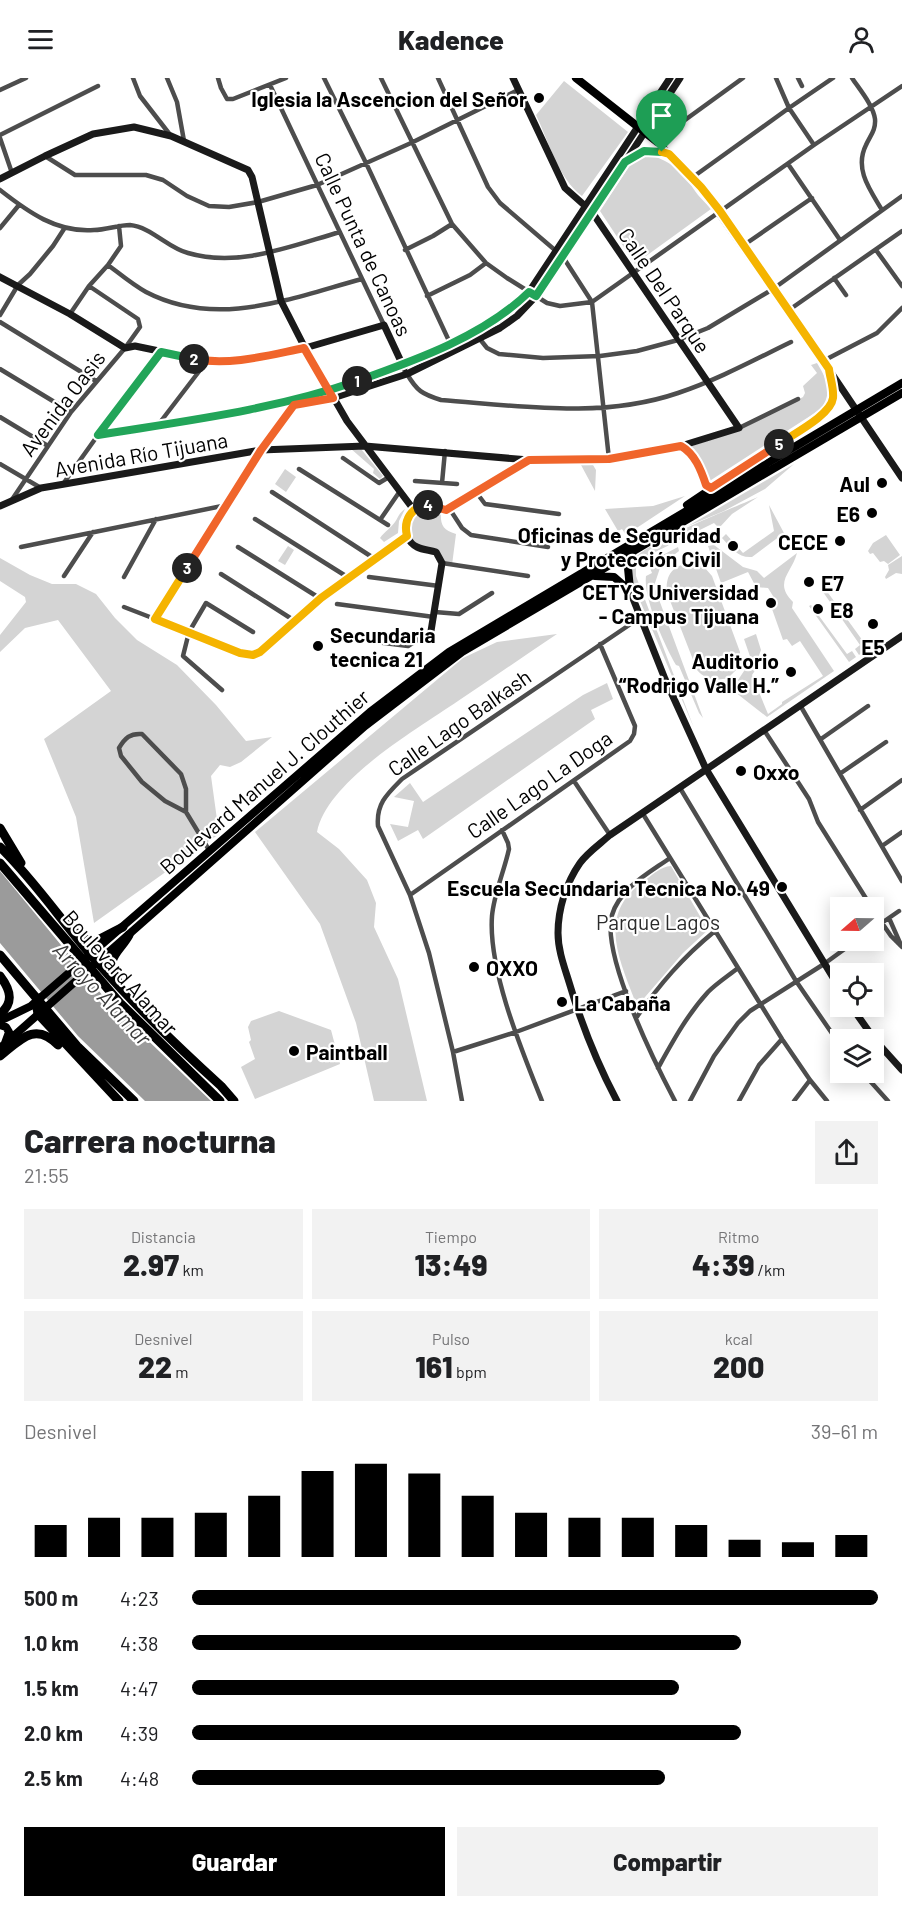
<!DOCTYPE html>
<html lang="es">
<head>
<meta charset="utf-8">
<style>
  :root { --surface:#fff; --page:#f2f2f2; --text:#202124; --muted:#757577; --accent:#000 }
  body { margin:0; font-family:Barlow,sans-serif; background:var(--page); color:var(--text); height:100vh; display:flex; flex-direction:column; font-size:22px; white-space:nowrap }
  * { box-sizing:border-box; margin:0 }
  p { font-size:20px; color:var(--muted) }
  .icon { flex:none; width:33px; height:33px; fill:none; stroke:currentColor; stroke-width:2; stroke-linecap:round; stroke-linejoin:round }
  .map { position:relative; height:1023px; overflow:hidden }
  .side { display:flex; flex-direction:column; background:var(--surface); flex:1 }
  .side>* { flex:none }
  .needle { width:39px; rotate:250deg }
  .buttons { position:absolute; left:830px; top:819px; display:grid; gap:12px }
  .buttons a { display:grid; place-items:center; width:54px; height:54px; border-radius:0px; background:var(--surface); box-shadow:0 3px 15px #0003; font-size:30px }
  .pin { position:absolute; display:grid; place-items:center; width:51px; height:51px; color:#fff; margin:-62px -26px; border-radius:50% 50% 50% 0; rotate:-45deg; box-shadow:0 0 6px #0007 }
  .pin .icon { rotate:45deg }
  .km { position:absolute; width:30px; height:30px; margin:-15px; border-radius:50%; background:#222; color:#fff; font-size:16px; line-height:30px; text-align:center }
  .round { display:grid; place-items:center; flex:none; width:63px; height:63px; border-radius:0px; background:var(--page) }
  .head { display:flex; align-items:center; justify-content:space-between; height:102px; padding:0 24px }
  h1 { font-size:33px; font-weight:800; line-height:45px }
  .figures { display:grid; grid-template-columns:repeat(3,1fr); gap:9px; height:102px; padding:6px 24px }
  .figures div { display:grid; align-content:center; border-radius:0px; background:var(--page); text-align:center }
  .figures b { font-size:30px; font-weight:800 }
  .figures small { font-size:16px; font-weight:400 }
  .figures p { font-size:16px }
  .chart { height:168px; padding:12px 24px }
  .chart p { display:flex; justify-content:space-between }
  .chart svg { width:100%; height:108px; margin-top:6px; stroke:var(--accent); stroke-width:6 }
  .cta { display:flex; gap:12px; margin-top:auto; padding:12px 24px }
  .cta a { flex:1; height:69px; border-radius:0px; background:var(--accent); color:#fff; font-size:24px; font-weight:800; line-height:69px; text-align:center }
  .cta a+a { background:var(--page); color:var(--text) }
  ul { padding:0 24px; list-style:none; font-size:20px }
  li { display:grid; grid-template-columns:96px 72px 1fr; align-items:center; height:45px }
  li i { height:15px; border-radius:8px; background:var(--accent) }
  header { display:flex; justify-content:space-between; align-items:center; height:78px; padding:0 24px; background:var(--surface); font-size:27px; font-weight:800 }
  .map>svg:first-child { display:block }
  .green { fill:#d4d4d4 }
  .water { fill:#9b9b9b }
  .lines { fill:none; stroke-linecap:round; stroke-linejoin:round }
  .street { stroke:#4d4d4d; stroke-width:4.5 }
  .secondary { stroke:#1a1a1a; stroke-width:7 }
  .primary { stroke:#000; stroke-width:8 }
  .highway { stroke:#000; stroke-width:9 }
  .split-1-casing { stroke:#fff; stroke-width:12 }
  .split-2-casing { stroke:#fff; stroke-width:12 }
  .split-3-casing { stroke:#fff; stroke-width:12 }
  .split-4-casing { stroke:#fff; stroke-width:12 }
  .split-5-casing { stroke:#fff; stroke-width:12 }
  .split-6-casing { stroke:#fff; stroke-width:12 }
  .split-1 { stroke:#22a559; stroke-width:8 }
  .split-2 { stroke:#22a559; stroke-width:8 }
  .split-3 { stroke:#f0652b; stroke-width:8 }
  .split-4 { stroke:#f5b400; stroke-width:8 }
  .split-5 { stroke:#f0652b; stroke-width:8 }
  .split-6 { stroke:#f5b400; stroke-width:8 }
  .poi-dot { fill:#000; stroke:#fff; stroke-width:2 }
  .labels { text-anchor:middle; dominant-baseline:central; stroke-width:4.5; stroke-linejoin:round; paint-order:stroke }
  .poi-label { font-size:21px; font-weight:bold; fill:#000; stroke:#fff; text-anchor:end }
  .street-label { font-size:21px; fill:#000; stroke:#fff }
  .park-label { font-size:21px; fill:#2b2b2b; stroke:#fff }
  .water-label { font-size:22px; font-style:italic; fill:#3c3c3c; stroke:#fff }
</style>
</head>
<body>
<header><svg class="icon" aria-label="menu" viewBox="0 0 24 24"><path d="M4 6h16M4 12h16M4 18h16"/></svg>Kadence<svg class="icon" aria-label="person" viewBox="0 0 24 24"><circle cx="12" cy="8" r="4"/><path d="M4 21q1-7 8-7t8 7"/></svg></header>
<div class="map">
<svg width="902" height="1023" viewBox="0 0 902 1023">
  <rect width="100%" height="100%" fill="#fff"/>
  <path class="green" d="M564 3 628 54 582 118C558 100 549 64 536 37Z
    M643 76C657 77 680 89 688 101 691 107 694 112 698 117 702 122 707 126 711 131L635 186 600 133 632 84Z
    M817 285C827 302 833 313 821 331L708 404 695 375 689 369 740 352 803 319 805 315 803 308 817 295 811 287Z
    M350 370 361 371 383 398 380 401 373 395 374 391Z
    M794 386 765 411 724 433 688 448Z
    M581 387H593L596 392 595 413Z
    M285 391 296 399 286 414 275 406Z
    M685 418 626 457 622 451 618 453 605 431 653 428Z
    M758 419 732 436 719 450 714 445 639 482 636 489V498L694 650 632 504 631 484C646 463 731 431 758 419Z
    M769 427 784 455 752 479C738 480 731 470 722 460L726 456 743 475 774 453Z
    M422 428 441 432C440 446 442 452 456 456L452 487 442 485 441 480 410 464 406 444Z
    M405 431 399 443 398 455 384 464 380 460C385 453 391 450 395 444 399 438 399 435 405 431Z
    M886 457 900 477 888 486 884 483 880 484 873 475 870 476 868 473 873 465Z
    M714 467 743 489 757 493 764 500 797 475C792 495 773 504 793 524L792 530 834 593 767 639 726 607 738 602 746 590 753 587 744 561 756 556 761 572 755 588 756 591 752 597 768 636 782 626V624L823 598 800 563 792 568 787 561 783 562 772 531 773 518 768 510 756 509 748 494 721 505 708 468Z
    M288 468 294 472 285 487 278 483Z
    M678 469 679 473 661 487 654 508 703 640 699 635 679 588 676 587C665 568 643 520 646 498L652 495 650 490 661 478Z
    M902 478V496L896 495 886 501 885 499 889 492 888 487Z
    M0 480 30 497 52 506H76L96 516 115 540 137 562 177 587 216 627 246 663 272 659 241 684 230 689 220 687 211 698 219 756 94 845 76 739 44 661 111 613 58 542 25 550 0 574V557L26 524 25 519 0 503Z
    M693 484 705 490 712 498 740 574V588L728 600C716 603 706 602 697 592L667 515C665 495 674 487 693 484Z
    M826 512 868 570 859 577 855 571 860 567 823 514Z
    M811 527 847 576 852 573 856 579 849 584 809 528Z
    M557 556C524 578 491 601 458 623 417 651 327 703 317 754L339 771 367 802 376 825 374 849 398 901 427 1023H374L356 945 320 846 255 754 463 580 497 564Z
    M607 605 613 621 591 632 595 641 423 761 418 752 398 763 390 746 408 749 414 723 394 719 410 705 423 724 583 617Z
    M671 788 708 852 683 875 639 926 635 923C619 881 597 836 643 804 651 798 661 788 671 788Z
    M279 933 331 952 340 986 255 1021 241 989 255 981 249 964 251 962 248 949 251 943Z"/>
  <path class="water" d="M0 793 108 924 211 1023H145L78 958 0 865Z"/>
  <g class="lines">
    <path class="street" d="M133 0 140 18 171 58
      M167 0 177 24 184 63
      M218 0 221 10 227 21H233L286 0
      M324 0 366 85 450 265
      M381 0 452 146 486 185 507 200 547 225 560 228 592 224 814 67 902 8
      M438 0 488 109 500 125 563 179 592 224 609 381
      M776 0 789 30 814 67
      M798 0 802 8
      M852 0C860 12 873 27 875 41 876 52 870 58 866 67 854 91 870 112 882 132
      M270 7 384 247
      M0 12 26 0
      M0 57 98 8
      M0 60 12 95
      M656 63 743 0
      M45 78 75 97H146L163 102 187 118 209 128 229 129 258 124 317 107 411 65 518 12
      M788 86 840 162
      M693 99 789 30 833 0
      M0 112C28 134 57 155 94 152 106 152 118 147 130 147 151 149 168 170 188 175 239 190 291 168 340 154
      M0 150 19 127
      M744 167 812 120
      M405 172 433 158 452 146
      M876 172 902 208
      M108 187C120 196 133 207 146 214 217 251 291 220 362 201
      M834 200 846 217
      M427 218 470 197 486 185
      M789 232 902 153
      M70 236 89 208 108 187 121 168 119 148
      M0 237 18 207 30 196 53 168 64 151
      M0 244 96 303
      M479 260 487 270 499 276 543 280 600 278 637 273 678 262 708 250 773 211 902 118
      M823 283 877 255 902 230
      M0 291 71 334
      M407 296C417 313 422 316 441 322 520 328 602 341 678 315 717 302 754 282 791 264
      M0 339 48 368
      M158 347 207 283
      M739 350 798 321
      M98 357 295 321
      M681 368C695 376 701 392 706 407L711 410
      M343 380 379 405 389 399
      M0 386 41 410
      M299 391 388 447
      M415 403 457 406
      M442 405 445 373
      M63 406 98 357 161 274
      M272 414 375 481
      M476 414 485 426 559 436
      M11 423 71 334 125 270 140 249 138 241 89 208
      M449 430 462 450 471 457 548 469
      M255 441 349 500
      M380 442 400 413
      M21 469 227 427
      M238 469 321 521
      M442 485 528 498
      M221 496 295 543
      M64 498 93 454
      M124 499 156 441
      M369 499 439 508
      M337 526 434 539
      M124 529 155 541
      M435 534 459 536 492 515
      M360 562 408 568 431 553
      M222 612 183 578 189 554 206 525 253 554
      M800 627 902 803
      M764 652 809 721 818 744 872 830
      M821 661 868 628
      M841 695 886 664
      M574 703 610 757
      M680 710 796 903 840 967
      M860 732 902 702
      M186 734V711L181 696 142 656C130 655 125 660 119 670L121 678 142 704 165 723 186 734 209 772
      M643 736 782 961 810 1002 827 1023
      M502 752 508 765 509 771C504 794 494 815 492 838 488 892 522 973 542 1023
      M882 768 902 754
      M670 780C649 795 620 810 612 837 601 877 655 985 675 1023
      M410 817 630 663 634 656 635 648 600 566
      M873 832 891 858 902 869
      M889 840 901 867
      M873 851 899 833
      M636 940C660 906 682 880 715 853
      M453 974 516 954 626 913
      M658 990C673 963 687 937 708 914 717 905 728 898 738 890
      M862 994 888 1023
      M462 1023 453 974 429 875 410 817 378 748C376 726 387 716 402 701L641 539
      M690 1023 714 978 738 945 750 933 824 886 857 862
      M739 1023 759 987 782 961
      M794 1023 810 1002"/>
    <path class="secondary" d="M0 101 45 78 93 56 134 49 171 58 248 92 252 99 281 223 305 270 347 343 414 432
      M0 199 70 236 125 270 135 268 207 283H226L305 270 384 247 404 290
      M830 293 902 400
      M294 327 333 320 407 296 500 250 517 238 536 218 563 179 680 0
      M0 428 41 410 53 408 261 372 365 368 529 382 609 381 684 367 739 350 592 134 565 110 513 0
      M407 458 321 521 257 576 249 577 240 575 155 541 261 372 294 327 295 321C366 304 433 274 499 241L529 214 670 0
      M630 513 665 601 706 691 840 911
      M431 553 442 485 436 474C430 472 423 472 417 469 399 460 404 432 423 428 432 426 438 432 446 432L529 382
      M851 928 875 962 902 992
      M617 1023C597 985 581 945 569 904 564 888 558 872 558 855 558 831 566 805 580 785 587 775 600 766 610 757L902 558"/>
    <path class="primary" d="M576 0 656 63 701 109 829 291C832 307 837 321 824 335L687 427
      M625 84 644 73 668 76
      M595 498 614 499 630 513
      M630 511 628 490 633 473
      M0 943 31 928 40 920 370 634 449 574 902 305
      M0 947 6 949 9 954 5 965
      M0 970 365 648 462 574 902 315"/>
    <path class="highway" d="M0 750 21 785
      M0 769C36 804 64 847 98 885 136 929 178 969 221 1008L234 1023
      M0 785 120 925 220 1023
      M77 855 85 861 94 864 123 849
      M0 877 77 968 134 1023
      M0 898C10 911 15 924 0 936
      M118 903C103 880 119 875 129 857
      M40 920 37 930 38 936 119 1023
      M0 978C20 962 35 943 58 967"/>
  </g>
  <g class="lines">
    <g class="split-1-casing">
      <path id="split-1" d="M357 303C416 282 484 258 529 214L536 218 625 84 644 73 662 74"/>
    </g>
    <g class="split-2-casing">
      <path id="split-2" d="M194 281 161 274 98 357C184 343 274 332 357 303"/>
    </g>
    <g class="split-3-casing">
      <path id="split-3" d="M187 490 261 372 294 327 333 320 304 270C269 277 231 288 194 281"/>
    </g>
    <g class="split-4-casing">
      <path id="split-4" d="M187 490 155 541 240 575 253 577 260 574 321 520 407 458C403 442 411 429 428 427"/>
    </g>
    <g class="split-5-casing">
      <path id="split-5" d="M428 427 446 432 529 382 609 381 681 368C695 376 701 392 706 407L711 410 779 366"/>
    </g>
    <g class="split-6-casing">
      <path id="split-6" d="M662 74 669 76 701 109 720 133 829 291C830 300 834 310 833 320 831 337 793 356 779 366"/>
    </g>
    <use href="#split-1" class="split-1"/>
    <use href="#split-2" class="split-2"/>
    <use href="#split-3" class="split-3"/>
    <use href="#split-4" class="split-4"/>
    <use href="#split-5" class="split-5"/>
    <use href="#split-6" class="split-6"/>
  </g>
  <g class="poi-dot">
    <circle cx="539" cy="20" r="6"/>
    <circle cx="882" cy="405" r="6"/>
    <circle cx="872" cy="435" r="6"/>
    <circle cx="840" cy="463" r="6"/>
    <circle cx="733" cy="468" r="6"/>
    <circle cx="809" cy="504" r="6"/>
    <circle cx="771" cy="525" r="6"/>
    <circle cx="818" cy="531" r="6"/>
    <circle cx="873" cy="546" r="6"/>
    <circle cx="318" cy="568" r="6"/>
    <circle cx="791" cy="594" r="6"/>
    <circle cx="741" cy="693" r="6"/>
    <circle cx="782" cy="809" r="6"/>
    <circle cx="474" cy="889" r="6"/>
    <circle cx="562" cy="924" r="6"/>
    <circle cx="294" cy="973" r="6"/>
  </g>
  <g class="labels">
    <g class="poi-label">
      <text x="527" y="20">Iglesia la Ascencion del Señor</text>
      <text x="870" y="405">Aul</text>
      <text x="860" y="435">E6</text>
      <text x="721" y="456">Oficinas de Seguridad<tspan x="721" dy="24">y Protección Civil</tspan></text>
      <text x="828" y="463">CECE</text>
      <text x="821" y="504" text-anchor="start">E7</text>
      <text x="759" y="513">CETYS Universidad<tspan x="759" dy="24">- Campus Tijuana</tspan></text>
      <text x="830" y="531" text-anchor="start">E8</text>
      <text x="330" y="556" text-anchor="start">Secundaria<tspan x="330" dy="24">tecnica 21</tspan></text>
      <text x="873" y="568" text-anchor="middle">E5</text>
      <text x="779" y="582">Auditorio<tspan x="779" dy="24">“Rodrigo Valle H.”</tspan></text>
      <text x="753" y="693" text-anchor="start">Oxxo</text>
      <text x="770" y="809">Escuela Secundaria Tecnica No. 49</text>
      <text x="486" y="889" text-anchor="start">OXXO</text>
      <text x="574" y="924" text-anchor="start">La Cabaña</text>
      <text x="306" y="973" text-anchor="start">Paintball</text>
    </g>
    <g class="street-label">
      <text transform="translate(364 166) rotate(65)">Calle Punta de Canoas</text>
      <text transform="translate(665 212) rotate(56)">Calle Del Parque</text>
      <text transform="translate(62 325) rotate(-53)">Avenida Oasis</text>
      <text transform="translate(141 376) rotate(-10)">Avenida Río Tijuana</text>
      <text transform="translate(459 644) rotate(-35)">Calle Lago Balkash</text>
      <text transform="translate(264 703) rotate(-41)">Boulevard Manuel J. Clouthier</text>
      <text transform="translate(539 706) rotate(-35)">Calle Lago La Doga</text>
      <text transform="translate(121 894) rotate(48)">Boulevard Alamar</text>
    </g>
    <g class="park-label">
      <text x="658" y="843">Parque Lagos</text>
    </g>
    <g class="water-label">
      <text transform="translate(103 915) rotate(47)">Arroyo Alamar</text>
    </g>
  </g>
</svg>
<div class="buttons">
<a><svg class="needle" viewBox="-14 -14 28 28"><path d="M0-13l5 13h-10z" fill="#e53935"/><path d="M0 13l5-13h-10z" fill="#757577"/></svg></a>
<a><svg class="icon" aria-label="locate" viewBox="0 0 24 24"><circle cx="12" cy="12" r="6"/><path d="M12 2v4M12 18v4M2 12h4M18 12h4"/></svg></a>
<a><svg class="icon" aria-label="layers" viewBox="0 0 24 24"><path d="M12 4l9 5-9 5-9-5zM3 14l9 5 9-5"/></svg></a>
</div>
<div class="pin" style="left:662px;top:74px;background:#1e9e55"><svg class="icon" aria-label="arrive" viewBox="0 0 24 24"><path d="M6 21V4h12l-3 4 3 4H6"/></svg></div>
<b class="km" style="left:357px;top:303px">1</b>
<b class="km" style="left:194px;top:281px">2</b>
<b class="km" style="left:187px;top:490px">3</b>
<b class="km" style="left:428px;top:427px">4</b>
<b class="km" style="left:779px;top:366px">5</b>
</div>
<section class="side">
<div class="head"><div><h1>Carrera nocturna</h1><p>21:55</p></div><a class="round"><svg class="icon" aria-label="share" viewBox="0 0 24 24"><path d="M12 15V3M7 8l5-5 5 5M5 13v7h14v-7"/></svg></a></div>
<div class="figures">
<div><p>Distancia</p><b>2.97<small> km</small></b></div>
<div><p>Tiempo</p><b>13:49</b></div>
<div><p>Ritmo</p><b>4:39<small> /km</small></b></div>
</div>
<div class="figures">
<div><p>Desnivel</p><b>22<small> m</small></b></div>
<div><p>Pulso</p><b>161<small> bpm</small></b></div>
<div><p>kcal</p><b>200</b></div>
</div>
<div class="chart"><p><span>Desnivel</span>39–61 m</p>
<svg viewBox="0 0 160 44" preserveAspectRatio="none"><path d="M5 44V31M15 44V28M25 44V28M35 44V26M45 44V19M55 44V9M65 44V6M75 44V10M85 44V19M95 44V26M105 44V28M115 44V28M125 44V31M135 44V37M145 44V38M155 44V35"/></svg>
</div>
<ul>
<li><b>500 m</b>4:23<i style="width:100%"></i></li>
<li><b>1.0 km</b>4:38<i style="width:80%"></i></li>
<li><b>1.5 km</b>4:47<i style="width:71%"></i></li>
<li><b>2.0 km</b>4:39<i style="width:80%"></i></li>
<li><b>2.5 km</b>4:48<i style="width:69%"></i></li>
</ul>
<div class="cta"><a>Guardar</a><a>Compartir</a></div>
</section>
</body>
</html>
